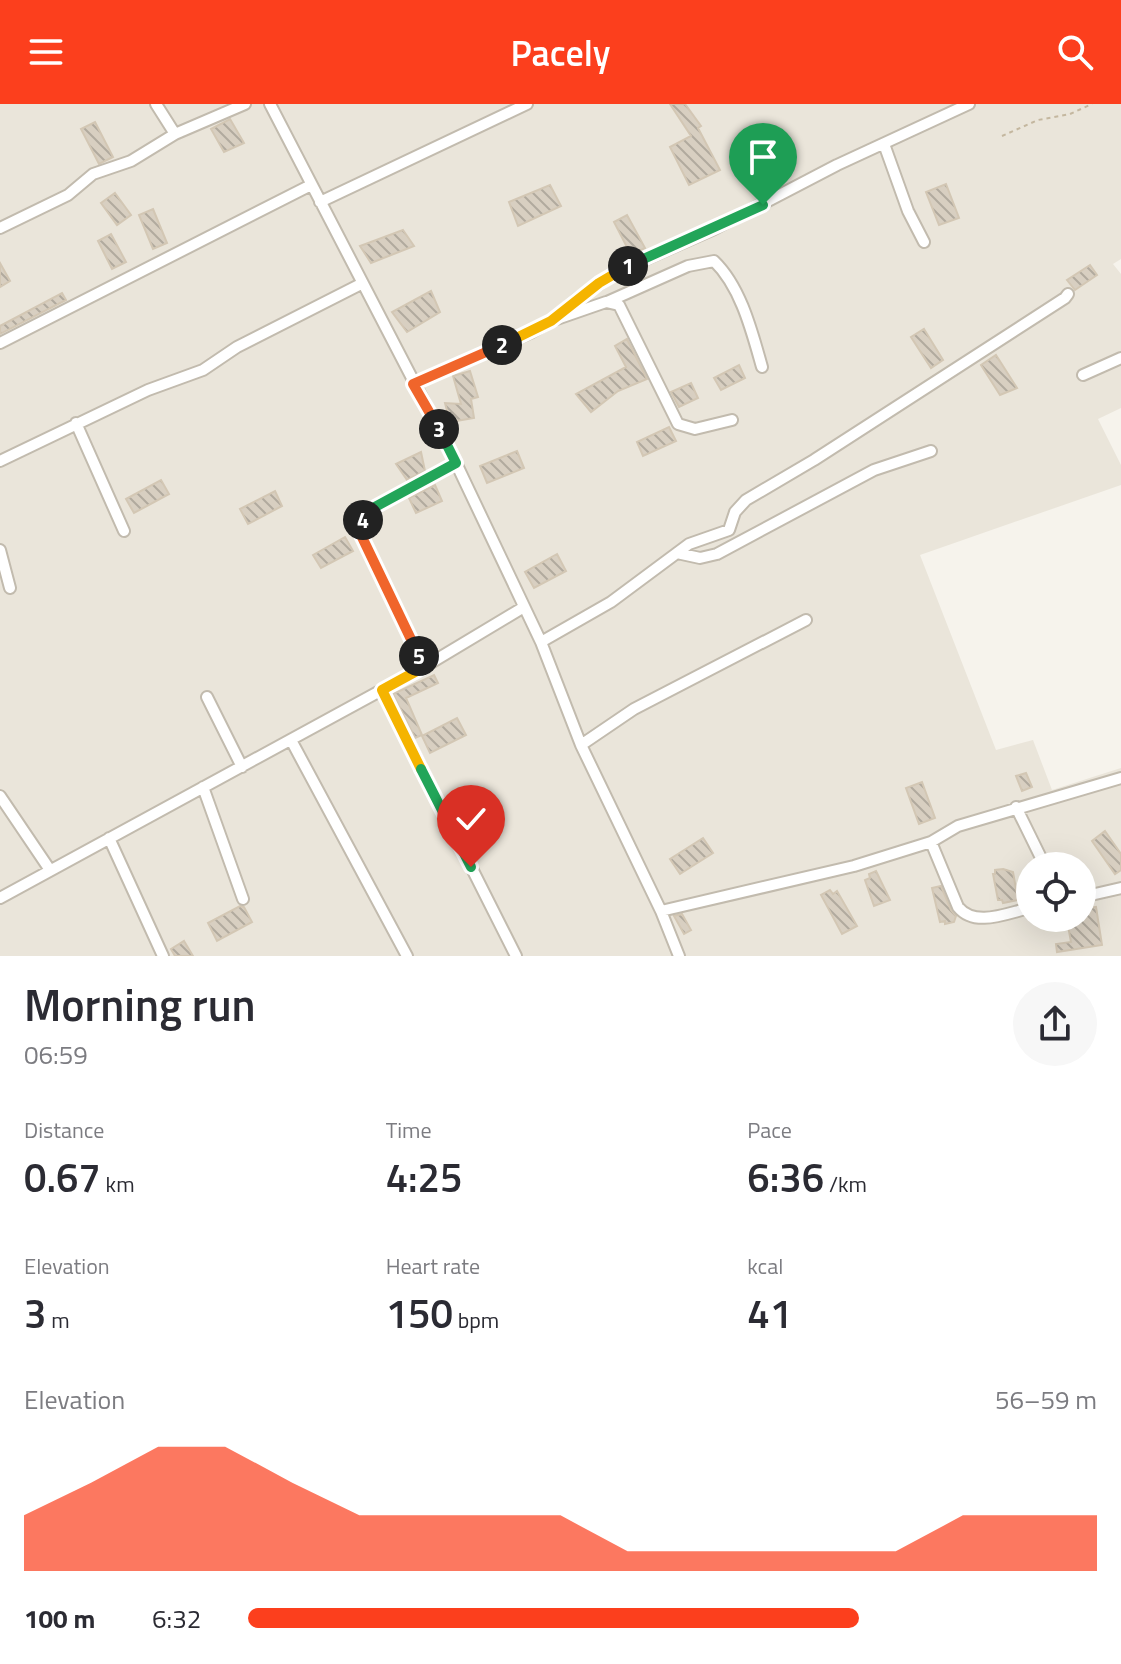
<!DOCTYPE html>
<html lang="en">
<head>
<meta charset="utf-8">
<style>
  :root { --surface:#fff; --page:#f7f7f7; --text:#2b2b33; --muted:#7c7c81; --accent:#fc3f1d }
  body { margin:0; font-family:"Titillium Web",sans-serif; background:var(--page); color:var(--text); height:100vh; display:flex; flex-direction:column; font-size:30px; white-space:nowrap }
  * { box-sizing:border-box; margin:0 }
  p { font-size:26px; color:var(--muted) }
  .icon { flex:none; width:44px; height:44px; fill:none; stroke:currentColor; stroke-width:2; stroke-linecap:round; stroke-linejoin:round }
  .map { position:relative; height:852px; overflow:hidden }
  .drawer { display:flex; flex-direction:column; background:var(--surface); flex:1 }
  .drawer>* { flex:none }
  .buttons { position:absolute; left:1016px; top:748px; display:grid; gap:16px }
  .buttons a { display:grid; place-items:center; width:80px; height:80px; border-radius:50%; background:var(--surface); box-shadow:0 8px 32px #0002; font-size:40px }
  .pin { position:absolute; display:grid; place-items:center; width:68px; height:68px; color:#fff; margin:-82px -34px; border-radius:50% 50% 50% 0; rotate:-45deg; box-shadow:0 0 8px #0007 }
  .pin .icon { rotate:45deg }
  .km { position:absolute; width:40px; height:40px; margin:-20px; border-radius:50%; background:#222; color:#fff; font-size:22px; line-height:40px; text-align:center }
  .round { display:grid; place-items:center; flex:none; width:84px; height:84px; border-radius:42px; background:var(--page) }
  .headline { display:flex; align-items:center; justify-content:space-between; height:136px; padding:0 24px }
  h1 { font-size:44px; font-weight:600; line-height:60px }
  .stats { display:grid; grid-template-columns:repeat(3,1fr); gap:12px; height:136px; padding:8px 24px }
  .stats div { display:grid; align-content:center }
  .stats b { font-size:40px; font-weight:600 }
  .stats small { font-size:22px; font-weight:400 }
  .stats p { font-size:22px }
  .chart { height:224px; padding:16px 24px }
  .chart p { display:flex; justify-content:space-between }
  .chart svg { width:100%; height:144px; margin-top:8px; fill:var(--accent); opacity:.7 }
  ul { padding:0 24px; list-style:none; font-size:26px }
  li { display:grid; grid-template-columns:128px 96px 1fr; align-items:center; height:60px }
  li i { height:20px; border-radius:10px; background:var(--accent) }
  header { display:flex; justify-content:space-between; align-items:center; height:104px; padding:0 24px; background:var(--accent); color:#fff; font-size:36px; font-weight:600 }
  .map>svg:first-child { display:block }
  .residential { fill:#eae5da; fill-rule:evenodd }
  .building { fill:url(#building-back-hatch); stroke:#d3c7b4; stroke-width:2 }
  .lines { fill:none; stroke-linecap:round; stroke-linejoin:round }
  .minor-casing { stroke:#c2bbae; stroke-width:14 }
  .path { stroke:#c4b79f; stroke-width:2; stroke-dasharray:4 4; stroke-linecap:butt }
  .minor { stroke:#fff; stroke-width:10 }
  .split-1-casing { stroke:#fff; stroke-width:16 }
  .split-2-casing { stroke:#fff; stroke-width:16 }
  .split-3-casing { stroke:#fff; stroke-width:16 }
  .split-4-casing { stroke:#fff; stroke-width:16 }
  .split-5-casing { stroke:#fff; stroke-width:16 }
  .split-6-casing { stroke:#fff; stroke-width:16 }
  .split-7-casing { stroke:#fff; stroke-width:16 }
  .split-1 { stroke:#22a559; stroke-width:10 }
  .split-2 { stroke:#f5b400; stroke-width:10 }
  .split-3 { stroke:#f0652b; stroke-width:10 }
  .split-4 { stroke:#22a559; stroke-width:10 }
  .split-5 { stroke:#f0652b; stroke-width:10 }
  .split-6 { stroke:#f5b400; stroke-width:10 }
  .split-7 { stroke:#22a559; stroke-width:10 }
</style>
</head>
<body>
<header><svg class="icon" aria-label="menu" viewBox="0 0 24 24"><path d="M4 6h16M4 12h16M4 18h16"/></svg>Pacely<svg class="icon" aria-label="search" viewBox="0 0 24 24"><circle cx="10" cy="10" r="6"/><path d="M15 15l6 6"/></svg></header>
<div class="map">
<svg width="1121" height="852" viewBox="0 0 1121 852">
  <defs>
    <pattern id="building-back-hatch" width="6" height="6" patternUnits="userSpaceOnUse" patternTransform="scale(2)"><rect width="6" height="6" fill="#d8cfc1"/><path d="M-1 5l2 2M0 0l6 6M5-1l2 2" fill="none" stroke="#b1aa9e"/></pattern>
  </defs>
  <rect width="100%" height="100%" fill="#f6f3ec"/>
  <path class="residential" d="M0 0H1121V155L1113 160 1121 170V304L1098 315 1121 361V381L920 451 996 646 1033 636 1052 686 1121 664V852H0ZM1030 762H1082V814H1030Z"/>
  <path class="building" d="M670 0H685L701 22 698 24 720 66 689 81 670 43 691 32Z
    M230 15 244 39 224 48 211 25Z
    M95 18 113 53 99 60 81 25Z
    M946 80 959 114 939 121 926 88Z
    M550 81 561 102 518 122 509 98Z
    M115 89 131 111 117 121 101 99Z
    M153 105 167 139 153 145 139 111Z
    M627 111 645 144 631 151 614 118Z
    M403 126 414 142 371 159 360 142Z
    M111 130 126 158 112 165 98 137Z
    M0 159 10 177 0 183Z
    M1090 161 1097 171 1075 186 1067 176Z
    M431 187 440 208 407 228 392 208Z
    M62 189 66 196 0 230V222Z
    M924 225 943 256 931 264 911 233Z
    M627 235 647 275 618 287 591 308 576 290 626 263 615 242Z
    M996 251 1017 284 1000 291 981 261Z
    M739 261 745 274 721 286 714 274Z
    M470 267 478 293 471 295 474 314 450 318 445 299 461 300 453 272Z
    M691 279 698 294 679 303 671 288Z
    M669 323 676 337 643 352 637 338Z
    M517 347 524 364 487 379 480 362Z
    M421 348 425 367 407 376 396 360Z
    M161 376 169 390 134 409 126 395Z
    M435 381 442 397 416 409 409 394Z
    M275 387 282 402 248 420 240 405Z
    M345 433 353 447 321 464 313 451Z
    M557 450 566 467 534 484 525 468Z
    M434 571 438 579 406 594 422 631 415 634 393 590Z
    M457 614 466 631 430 649 422 632Z
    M1026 669 1032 683 1022 687 1016 672Z
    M922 678 935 714 919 720 906 684Z
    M1105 727 1121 750V766L1115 770 1092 737Z
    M703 734 713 749 680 770 670 755Z
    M1003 765 1013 768 1018 796 1003 799 1002 796H998L993 770H995V766Z
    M876 767 890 796 874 802 865 776 870 774 869 770Z
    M941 782 951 806 956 812 954 818 945 820V817L940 818 932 784Z
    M830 786 833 790 837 787 857 822 842 830 821 791Z
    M1088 800 1089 804 1096 803 1102 841 1057 848 1056 840 1071 838 1067 816 1082 814V801Z
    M240 802 244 803 252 818 217 837 208 819Z
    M682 810 691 826 684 830 674 812Z
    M184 837 193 852H175L171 845Z"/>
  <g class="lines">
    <g class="minor-casing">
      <path id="minor" d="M156 0 175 30 245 0
        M270 0 456 359 541 538 581 641 661 807 679 852
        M884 40 908 107 924 138
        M320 98 527 0
        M0 124 68 91 93 70 131 57 175 30
        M607 198 688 162 714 157C741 183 752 228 762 263
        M557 215 606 198 619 201 678 320 695 325 732 316
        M0 239 311 81
        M1083 271 1121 254
        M413 280 532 228 551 217 577 195 619 167 714 125 837 61 969 0
        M76 319 124 427
        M0 357 148 286 203 266 237 243 361 180
        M0 446 10 484
        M677 449 700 454 717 450 874 366 931 347
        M541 538 611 498 689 440 729 426 735 408 746 396 814 356 1065 194 1068 190
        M424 563 361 431C361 418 365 411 375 403L456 359
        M382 586 516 852
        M207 593 242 663
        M291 636 407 852
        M581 641 634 605 806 516
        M203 683 243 795
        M0 692 50 766
        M1016 703 1045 762
        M109 734 163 852
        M931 738 958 803C975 824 1007 809 1030 804
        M1082 793 1121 784
        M0 794 424 563 524 503
        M661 807 854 762 931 738 958 722 1121 674"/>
    </g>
    <path class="path" d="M1002 32 1038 16 1070 10 1092 0"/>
    <use href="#minor" class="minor"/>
  </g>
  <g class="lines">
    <g class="split-1-casing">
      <path id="split-1" d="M628 162 763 101"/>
    </g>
    <g class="split-2-casing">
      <path id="split-2" d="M502 241 551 217 599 179 628 162"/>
    </g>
    <g class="split-3-casing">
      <path id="split-3" d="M439 325 413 280 502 241"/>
    </g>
    <g class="split-4-casing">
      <path id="split-4" d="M363 416 375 403 456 359 439 325"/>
    </g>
    <g class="split-5-casing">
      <path id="split-5" d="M363 416 361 431 419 552"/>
    </g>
    <g class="split-6-casing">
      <path id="split-6" d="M419 552 424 563 382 586 421 665"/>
    </g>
    <g class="split-7-casing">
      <path id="split-7" d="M421 665 471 763"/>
    </g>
    <use href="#split-1" class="split-1"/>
    <use href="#split-2" class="split-2"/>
    <use href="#split-3" class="split-3"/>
    <use href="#split-4" class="split-4"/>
    <use href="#split-5" class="split-5"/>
    <use href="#split-6" class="split-6"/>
    <use href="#split-7" class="split-7"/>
  </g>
</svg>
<div class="buttons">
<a><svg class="icon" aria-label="locate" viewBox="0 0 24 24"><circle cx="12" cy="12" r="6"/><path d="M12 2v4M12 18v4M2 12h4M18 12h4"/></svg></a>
</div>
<div class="pin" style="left:763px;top:101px;background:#1e9e55"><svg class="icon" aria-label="arrive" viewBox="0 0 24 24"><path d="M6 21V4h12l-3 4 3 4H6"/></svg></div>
<div class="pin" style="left:471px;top:763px;background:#d93025"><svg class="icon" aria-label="check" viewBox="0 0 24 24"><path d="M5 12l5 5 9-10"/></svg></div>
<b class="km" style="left:628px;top:162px">1</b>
<b class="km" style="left:502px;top:241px">2</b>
<b class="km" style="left:439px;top:325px">3</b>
<b class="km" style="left:363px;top:416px">4</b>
<b class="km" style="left:419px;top:552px">5</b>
</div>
<section class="drawer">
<div class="headline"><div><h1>Morning run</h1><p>06:59</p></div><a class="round"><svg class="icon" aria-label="share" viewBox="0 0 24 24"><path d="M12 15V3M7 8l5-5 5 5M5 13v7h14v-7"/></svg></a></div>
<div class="stats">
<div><p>Distance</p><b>0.67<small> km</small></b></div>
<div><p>Time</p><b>4:25</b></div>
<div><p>Pace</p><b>6:36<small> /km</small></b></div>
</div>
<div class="stats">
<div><p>Elevation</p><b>3<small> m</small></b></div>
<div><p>Heart rate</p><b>150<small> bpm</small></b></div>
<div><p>kcal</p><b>41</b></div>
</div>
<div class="chart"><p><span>Elevation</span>56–59 m</p>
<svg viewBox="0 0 160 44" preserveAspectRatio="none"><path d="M0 44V27L10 17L20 6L30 6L40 17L50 27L60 27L70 27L80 27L90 38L100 38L110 38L120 38L130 38L140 27L150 27L160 27V44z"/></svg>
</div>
<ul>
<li><b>100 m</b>6:32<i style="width:72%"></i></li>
</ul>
</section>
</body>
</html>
